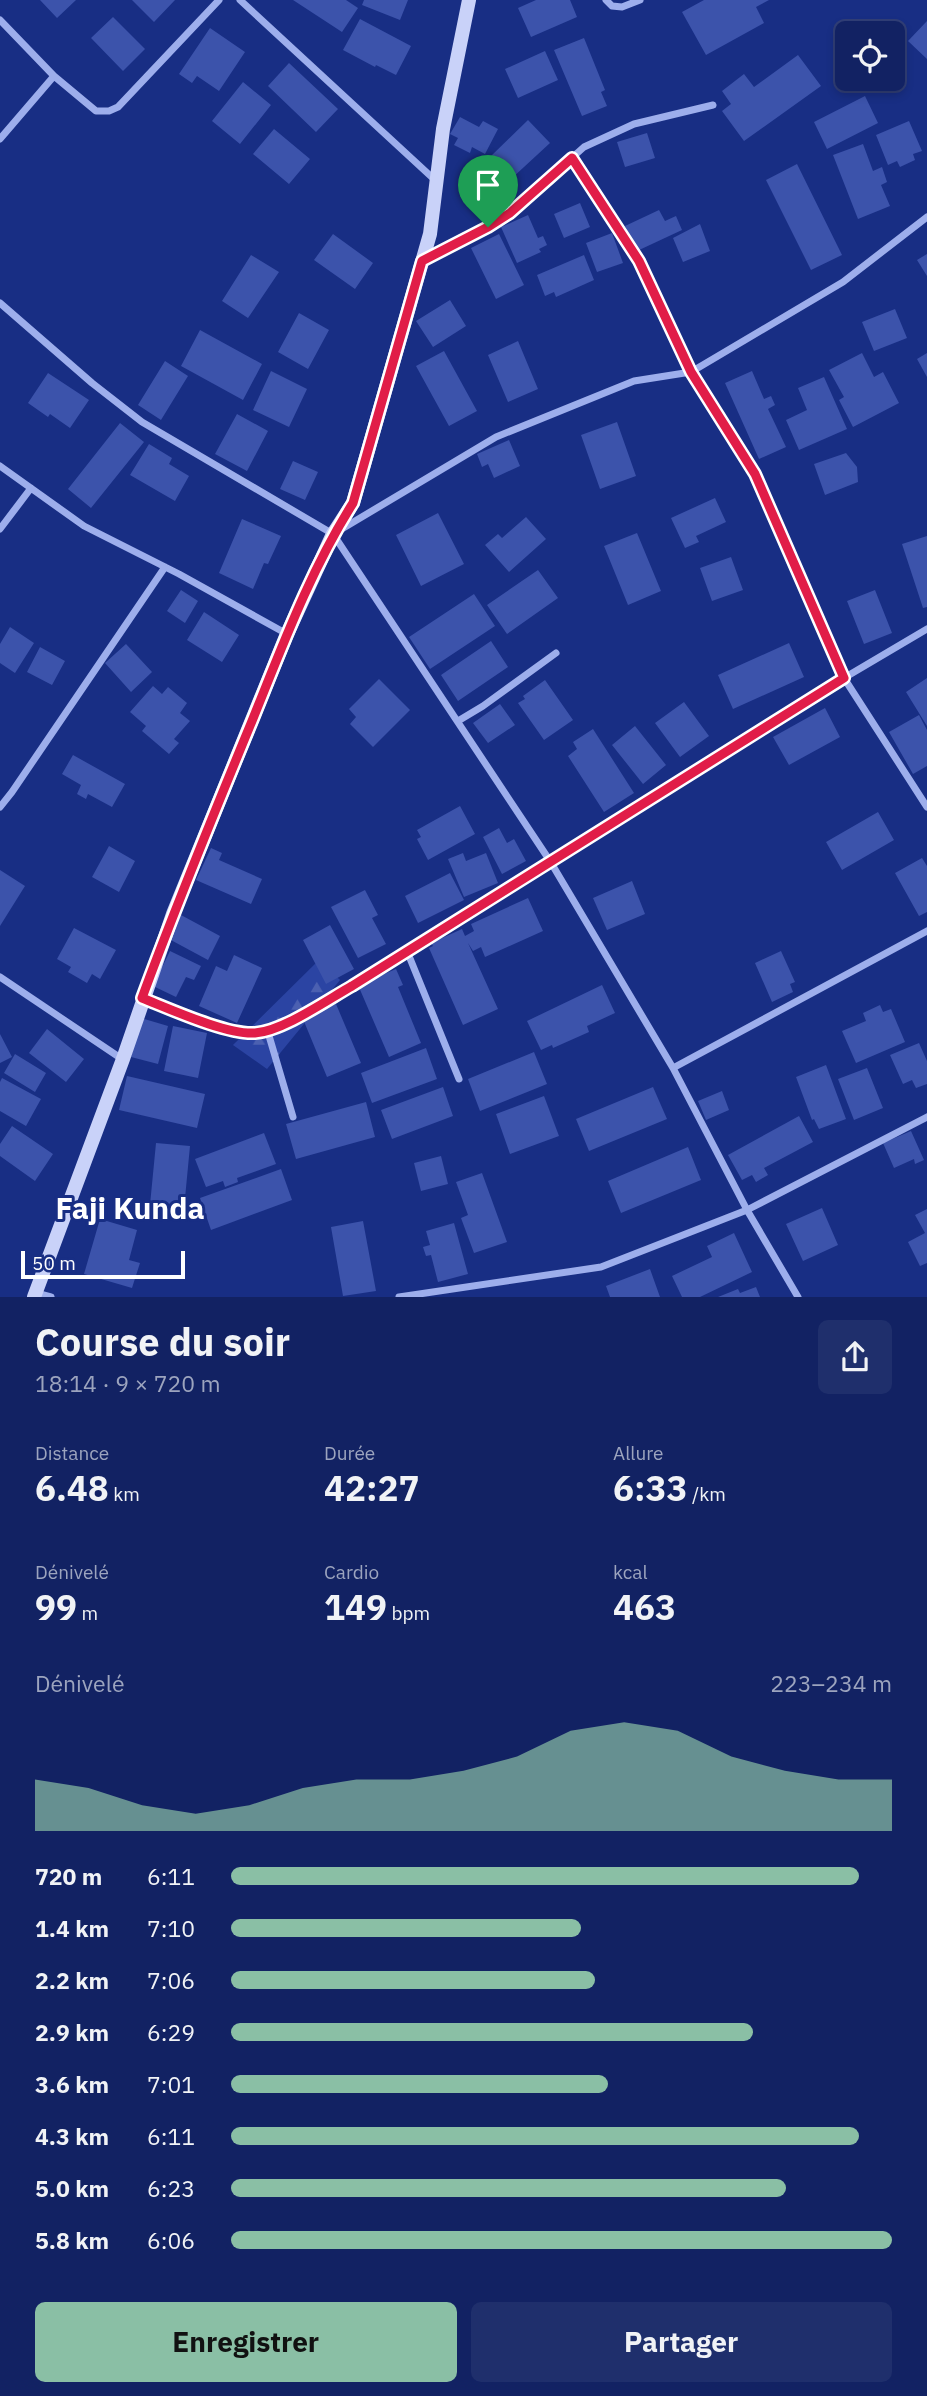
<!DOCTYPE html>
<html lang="fr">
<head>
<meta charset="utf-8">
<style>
  :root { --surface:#122263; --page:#1f2f6c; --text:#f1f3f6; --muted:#9ca4be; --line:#313f78; --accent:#8abfa5 }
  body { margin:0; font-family:"IBM Plex Sans",sans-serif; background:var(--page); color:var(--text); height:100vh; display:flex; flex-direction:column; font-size:26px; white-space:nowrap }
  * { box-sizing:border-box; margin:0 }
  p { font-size:23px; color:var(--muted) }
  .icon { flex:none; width:38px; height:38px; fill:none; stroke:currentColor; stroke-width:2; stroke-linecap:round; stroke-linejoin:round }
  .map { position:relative; height:1297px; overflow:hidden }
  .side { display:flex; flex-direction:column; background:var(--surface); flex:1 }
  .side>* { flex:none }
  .tools { position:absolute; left:835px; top:21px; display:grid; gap:14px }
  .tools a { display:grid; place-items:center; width:70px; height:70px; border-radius:10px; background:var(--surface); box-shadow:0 4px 10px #0003,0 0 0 2px var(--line); font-size:35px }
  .scale { position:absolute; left:21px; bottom:18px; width:164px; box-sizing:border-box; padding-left:7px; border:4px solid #fff; border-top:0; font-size:19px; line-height:24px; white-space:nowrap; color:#fff; -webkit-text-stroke:5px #182e84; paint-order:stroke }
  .pin { position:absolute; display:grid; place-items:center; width:60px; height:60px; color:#fff; margin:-72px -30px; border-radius:50% 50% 50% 0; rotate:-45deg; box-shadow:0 0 7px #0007 }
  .pin .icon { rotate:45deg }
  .round { display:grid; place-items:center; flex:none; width:74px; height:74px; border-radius:10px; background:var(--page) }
  .overview { display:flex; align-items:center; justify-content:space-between; height:119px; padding:0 35px }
  h1 { font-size:38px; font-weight:700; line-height:52px }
  .figures { display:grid; grid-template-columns:repeat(3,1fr); gap:10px; height:119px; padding:7px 35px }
  .figures div { display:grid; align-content:center }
  .figures b { font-size:35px; font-weight:700 }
  .figures small { font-size:19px; font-weight:400 }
  .figures p { font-size:19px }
  .chart { height:196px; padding:14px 35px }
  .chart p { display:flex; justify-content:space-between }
  .chart svg { width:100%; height:126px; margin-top:7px; fill:var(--accent); opacity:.7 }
  .button { display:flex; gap:14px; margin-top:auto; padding:14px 35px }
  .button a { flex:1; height:80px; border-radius:10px; background:var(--accent); color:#111; font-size:28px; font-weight:700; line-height:80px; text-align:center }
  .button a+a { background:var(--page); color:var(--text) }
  ul { padding:0 35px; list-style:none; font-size:23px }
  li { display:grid; grid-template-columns:112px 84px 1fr; align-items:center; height:52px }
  li i { height:18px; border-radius:9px; background:var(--accent) }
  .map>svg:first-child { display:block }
  .forest { fill:url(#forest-firs) }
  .building { fill:#3c53ab }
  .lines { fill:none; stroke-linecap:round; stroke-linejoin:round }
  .street { stroke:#9daeec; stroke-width:7 }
  .secondary { stroke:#c9d2f9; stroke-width:14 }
  .route-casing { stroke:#fff; stroke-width:14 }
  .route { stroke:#e11d48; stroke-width:9 }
  .labels { text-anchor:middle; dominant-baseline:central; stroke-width:6; stroke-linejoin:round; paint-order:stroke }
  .district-label { font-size:30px; font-weight:bold; fill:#fff; stroke:#182e84 }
</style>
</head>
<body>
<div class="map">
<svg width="927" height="1297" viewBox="0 0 927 1297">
  <defs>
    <pattern id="forest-firs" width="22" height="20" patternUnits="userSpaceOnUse" patternTransform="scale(1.75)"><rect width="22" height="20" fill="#2b44a3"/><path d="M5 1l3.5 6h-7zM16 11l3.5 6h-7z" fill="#4b60b1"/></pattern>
  </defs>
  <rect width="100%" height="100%" fill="#182e84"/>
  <path class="forest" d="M319 960 340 980 267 1069 233 1045Z"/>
  <path class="building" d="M40 0H76L57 18Z
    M132 0H175L154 22Z
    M293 0H346L358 8 342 32Z
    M364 0H408L400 20 362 5Z
    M536 0H570L577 17 531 37 518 8Z
    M704 0H769L756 7 764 23 706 55 682 12Z
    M113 17 145 49 123 71 91 38Z
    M360 19 411 46 396 75 376 65 375 67 343 50Z
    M927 21V59L908 41Z
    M210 28 245 52 219 91 197 76 192 83 179 74Z
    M584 38 605 90 601 92 607 106 582 116 554 50Z
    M545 51 558 80 518 98 505 69Z
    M798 55 821 86 744 141 722 111 731 104 722 91 744 74 754 87Z
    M289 63 338 109 316 132 268 86Z
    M243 82 271 105 240 144 212 121Z
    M865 96 878 123 827 149 814 122Z
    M460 117 479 127 483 121 498 129 485 154 472 147 470 153 454 145 458 138 450 134Z
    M528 120 550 143 511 179 490 157Z
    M909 121 922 151 913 154 915 160 900 167 897 161 888 165 876 135Z
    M274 129 310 159 289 184 253 154Z
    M647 133 655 158 625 167 617 142Z
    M863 144 873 171 882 167 887 182 881 185 890 206 858 219 833 155Z
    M797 164 842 255 811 270 766 180Z
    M580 203 590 227 564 238 554 214Z
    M659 210 665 221 676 216 682 230 637 251 625 226Z
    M528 215 538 238 543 236 547 245 539 249 541 252 517 263 501 227Z
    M700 224 710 251 683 262 673 238Z
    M612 233 623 263 597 272 586 243Z
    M333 234 373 263 355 289 314 260Z
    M499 234 524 285 496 299 471 248Z
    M927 254V276L917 260Z
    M251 255 279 272 248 318 222 301Z
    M584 255 594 280 556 297 554 292 545 296 537 275Z
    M450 300 466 326 433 347 416 321Z
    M895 309 907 338 874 351 862 322Z
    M299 313 329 330 308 369 278 352Z
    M200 330 262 364 243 400 181 366Z
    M518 341 538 389 508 402 488 355Z
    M444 351 477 411 449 426 416 366Z
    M862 353 874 377 883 372 899 403 853 427 839 400 844 397 829 370Z
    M927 353V377L917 359Z
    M165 361 188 376 161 420 138 405Z
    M271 371 307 389 289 427 253 410Z
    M752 371 764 399 771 396 775 405 768 409 786 447 759 459 725 383Z
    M48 373 89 400 70 428 50 414 48 417 28 403Z
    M824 377 847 429 799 450 786 420 807 410 798 388Z
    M237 414 268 431 247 471 215 454Z
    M617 422 636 476 600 489 581 435Z
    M120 423 144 442 91 508 68 489Z
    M509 440 520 466 494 478 488 464 482 467 477 454Z
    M149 444 172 458 169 464 189 476 175 501 130 475Z
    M846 453 857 467 858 482 825 495 814 464Z
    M293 461 318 472 305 500 280 489Z
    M715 498 726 522 696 536 699 542 685 548 671 518Z
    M438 513 464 564 421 586 396 535Z
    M526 517 546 539 509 572 485 545 498 534 502 538Z
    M242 519 281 536 268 564 264 563 253 589 219 573Z
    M637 533 661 591 628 605 604 546Z
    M927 536V607L923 608 902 544Z
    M731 557 743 590 712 601 700 568Z
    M538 570 558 598 507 634 487 605Z
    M181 590 198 601 185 623 167 611Z
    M875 590 892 633 864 644 847 601Z
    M474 594 495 626 430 669 409 637Z
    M204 612 239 635 222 662 187 640Z
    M10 627 34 643 15 673 0 663V644Z
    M491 641 508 667 458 701 441 675Z
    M789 643 804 677 733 709 718 675Z
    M126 644 152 672 131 692 105 663Z
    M40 647 65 661 52 685 27 672Z
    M927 678V726L906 692Z
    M379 679 410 710 373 747 350 724 356 717 349 709Z
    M545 680 573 720 544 740 518 703 525 699 523 696Z
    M153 686 162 694 168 687 187 703 180 713 190 721 174 739 179 743 169 754 142 731 146 726 130 712Z
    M684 702 709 736 680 757 655 723Z
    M500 704 515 725 488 743 473 723Z
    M825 708 840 737 789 765 773 737Z
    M919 715 927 730V766L913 774 889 732Z
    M635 726 666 765 643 784 612 745Z
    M593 729 634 793 604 812 568 756 577 749 573 742Z
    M73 755 125 784 112 807 88 794 86 799 77 794 81 785 62 774Z
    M460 806 475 834 428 860 417 839 421 837 417 830Z
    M878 812 894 840 842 870 826 842Z
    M499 828 507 843 514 839 526 861 502 874 483 837Z
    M109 846 135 861 119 892 92 877Z
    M211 848 222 853 219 860 262 879 251 904 196 880Z
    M463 853 466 861 486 853 498 883 464 897 448 859Z
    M922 858 927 866V912L919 916 895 873Z
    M0 870 25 886 0 926Z
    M450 873 464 900 418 923 405 896Z
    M632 881 645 914 607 930 593 898Z
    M365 890 378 915 372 918 386 944 358 958 331 907Z
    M528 898 543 931 485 957 481 947 473 951 468 943 498 1009 463 1025 429 948 433 946 431 943 462 929 465 936 474 931 471 924Z
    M181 915 220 936 208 960 169 939Z
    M330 925 354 969 326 984 303 940Z
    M74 928 116 950 100 979 92 974 87 983 68 972 71 967 57 959Z
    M170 951 201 966 194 980 186 977 176 997 153 986Z
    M781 951 795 982 790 984 793 992 772 1002 755 963Z
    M234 955 262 968 237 1023 199 1006 216 966 227 971Z
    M396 969 403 985 398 987 421 1043 389 1057 358 985Z
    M602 985 615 1013 587 1026 589 1032 553 1048 552 1045 541 1050 527 1021Z
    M336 1004 361 1063 327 1077 303 1019Z
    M880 1005 883 1012 891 1009 905 1042 856 1063 842 1031 866 1021 863 1013Z
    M141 1018 168 1026 158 1064 131 1057Z
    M173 1026 207 1033 198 1078 164 1071Z
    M47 1029 84 1059 66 1082 29 1053Z
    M0 1034 12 1057 0 1063Z
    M919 1043 927 1061V1084L916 1088 912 1080 903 1084 890 1055Z
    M426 1048 437 1079 372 1103 361 1073Z
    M534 1052 547 1084 480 1111 468 1079Z
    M15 1054 46 1073 35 1092 4 1073Z
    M826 1065 846 1119 819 1129 814 1119 812 1120 796 1077Z
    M867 1068 883 1108 854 1120 838 1079Z
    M127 1076 205 1094 197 1128 119 1110Z
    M2 1078 41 1099 26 1126 0 1111V1082Z
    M443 1087 453 1116 392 1139 381 1110Z
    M653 1087 667 1119 589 1151 576 1119Z
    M722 1091 729 1110 706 1120 698 1101Z
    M544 1096 559 1136 510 1154 496 1114Z
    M366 1102 375 1137 296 1159 286 1124Z
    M799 1116 813 1142 764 1168 768 1175 756 1182 752 1175 742 1180 728 1155Z
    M12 1126 53 1154 35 1181 0 1156V1144Z
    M911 1131 924 1160 915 1164 914 1159 894 1168 883 1143Z
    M264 1133 276 1164 237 1178 238 1182 225 1187 223 1181 206 1187 195 1159Z
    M156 1143 190 1146 183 1219 149 1215Z
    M688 1147 701 1180 621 1213 608 1181Z
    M441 1156 448 1184 421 1191 414 1163Z
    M281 1169 292 1200 211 1230 200 1198Z
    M482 1173 507 1242 474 1253 461 1218 468 1215 456 1182Z
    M822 1208 838 1245 803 1261 786 1224Z
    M927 1209V1263L920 1266 908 1242 925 1233 915 1215Z
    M100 1219 137 1230 129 1260 140 1263 132 1288 84 1274Z
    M363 1221 376 1291 343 1296 331 1227Z
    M454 1223 468 1274 438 1282 431 1255 426 1256 423 1247 430 1245 426 1231Z
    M734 1233 752 1272 700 1297H682L672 1276 712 1257 707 1246Z
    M650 1269 660 1297H610L606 1286Z
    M756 1287 760 1297H718L738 1289 740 1293Z"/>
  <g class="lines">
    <path class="street" d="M240 0 436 181
      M606 0 612 6 622 7 640 0
      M0 20 54 76 96 111H109L118 107 219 0
      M0 139 54 76
      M572 158 639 261 691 372 843 282 927 217
      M423 261 489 227 510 213 584 147 634 124 713 105
      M0 303 92 383 142 422 333 534 550 861 673 1068 747 1210 798 1297
      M0 466 84 526 179 574 287 634
      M0 529 31 488
      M340 530 496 437 634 381 691 372 755 474 844 678 927 807
      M458 721 483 706 556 653
      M0 807 12 792 165 567
      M407 951 459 1079
      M0 977 122 1059
      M143 999C171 1009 227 1035 256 1033 286 1030 325 1001 352 986L844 678 927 629
      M267 1029 293 1117
      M673 1068 927 931
      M36 1293 51 1297
      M399 1297 601 1267 747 1210 927 1117"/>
    <path class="secondary" d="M34 1297 123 1059 173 914 287 634 333 534 353 503 430 234 443 129 469 0"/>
  </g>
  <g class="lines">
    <g class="route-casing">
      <path id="route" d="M572 158 639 261 691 372 755 474 844 678 352 986C327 1000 283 1031 255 1033 227 1035 170 1009 142 998 176 905 214 813 252 721 282 647 310 571 353 503L422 261 488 227 510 213Z"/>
    </g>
    <use href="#route" class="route"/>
  </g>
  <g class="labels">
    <g class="district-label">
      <text x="130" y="1207">Faji Kunda</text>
    </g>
  </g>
</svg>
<div class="tools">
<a><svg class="icon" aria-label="locate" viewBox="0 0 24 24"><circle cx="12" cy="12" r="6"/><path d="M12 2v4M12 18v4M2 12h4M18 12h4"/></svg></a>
</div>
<div class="scale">50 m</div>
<div class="pin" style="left:488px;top:227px;background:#1e9e55"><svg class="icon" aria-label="arrive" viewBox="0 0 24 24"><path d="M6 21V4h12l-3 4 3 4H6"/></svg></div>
</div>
<section class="side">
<div class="overview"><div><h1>Course du soir</h1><p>18:14 · 9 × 720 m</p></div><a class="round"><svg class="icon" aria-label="share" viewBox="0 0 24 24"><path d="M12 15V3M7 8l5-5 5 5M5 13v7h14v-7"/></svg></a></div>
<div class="figures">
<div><p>Distance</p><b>6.48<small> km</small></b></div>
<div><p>Durée</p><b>42:27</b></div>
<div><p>Allure</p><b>6:33<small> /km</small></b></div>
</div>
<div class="figures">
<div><p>Dénivelé</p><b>99<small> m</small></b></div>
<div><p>Cardio</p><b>149<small> bpm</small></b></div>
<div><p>kcal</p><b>463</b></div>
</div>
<div class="chart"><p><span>Dénivelé</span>223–234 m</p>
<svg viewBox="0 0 160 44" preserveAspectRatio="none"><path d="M0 44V26L10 29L20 35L30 38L40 35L50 29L60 26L70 26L80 23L90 18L100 9L110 6L120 9L130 18L140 23L150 26L160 26V44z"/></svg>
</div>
<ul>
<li><b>720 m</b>6:11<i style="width:95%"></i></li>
<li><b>1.4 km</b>7:10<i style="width:53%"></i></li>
<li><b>2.2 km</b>7:06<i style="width:55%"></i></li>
<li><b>2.9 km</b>6:29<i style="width:79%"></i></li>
<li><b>3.6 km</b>7:01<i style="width:57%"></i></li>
<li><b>4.3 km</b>6:11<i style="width:95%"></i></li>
<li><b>5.0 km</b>6:23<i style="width:84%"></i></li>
<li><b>5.8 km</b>6:06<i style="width:100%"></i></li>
</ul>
<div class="button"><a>Enregistrer</a><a>Partager</a></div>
</section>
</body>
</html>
